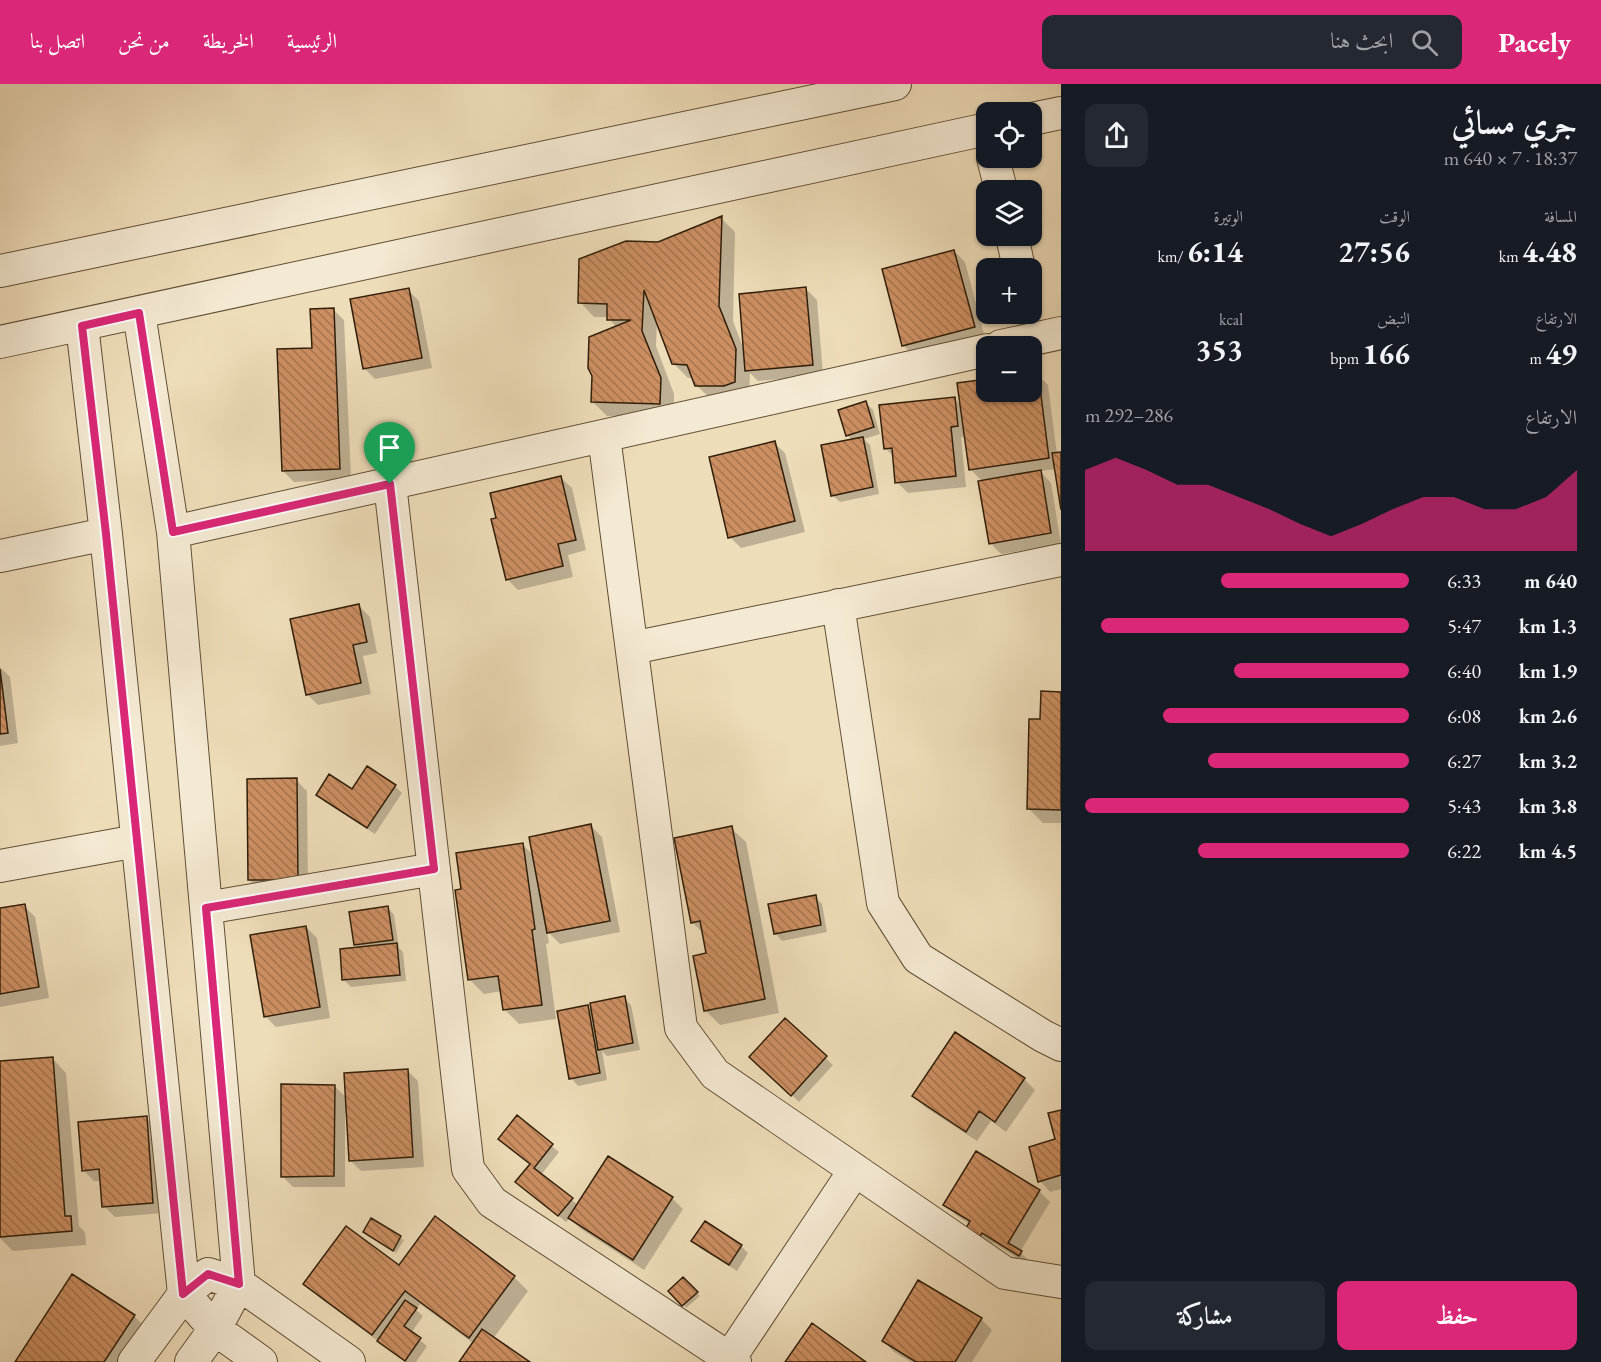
<!DOCTYPE html>
<html lang="ar">
<head>
<meta charset="utf-8">
<style>
  :root { --surface:#171b24; --page:#242831; --text:#f1f3f6; --muted:#9ea1a6; --accent:#db2777 }
  body { margin:0; font-family:"EB Garamond",Amiri,serif; background:var(--page); color:var(--text); direction:rtl; height:100vh; display:flex; flex-direction:column; font-size:22px; white-space:nowrap }
  * { box-sizing:border-box; margin:0 }
  p { font-size:20px; color:var(--muted) }
  .icon { flex:none; width:33px; height:33px; fill:none; stroke:currentColor; stroke-width:2; stroke-linecap:round; stroke-linejoin:round }
  .map { position:relative; flex:1; overflow:hidden; direction:ltr }
  .side { display:flex; flex-direction:column; background:var(--surface); width:540px }
  .side>* { flex:none }
  .buttons { position:absolute; left:976px; top:18px; display:grid; gap:12px }
  .buttons a { display:grid; place-items:center; width:66px; height:66px; border-radius:12px; background:var(--surface); box-shadow:0 2px 4px #0004; font-size:30px }
  .pin { position:absolute; display:grid; place-items:center; width:51px; height:51px; color:#fff; margin:-62px -26px; border-radius:50% 50% 50% 0; rotate:-45deg; box-shadow:0 0 6px #0007 }
  .pin .icon { rotate:45deg }
  .round { display:grid; place-items:center; flex:none; width:63px; height:63px; border-radius:12px; background:var(--page) }
  .headline { display:flex; align-items:center; justify-content:space-between; height:102px; padding:0 24px }
  h1 { font-size:33px; font-weight:700; line-height:45px }
  .metrics { display:grid; grid-template-columns:repeat(3,1fr); gap:9px; height:102px; padding:6px 24px }
  .metrics div { display:grid; align-content:center }
  .metrics b { font-size:30px; font-weight:700 }
  .metrics small { font-size:16px; font-weight:400 }
  .metrics p { font-size:16px }
  .chart { height:168px; padding:12px 24px }
  .chart p { display:flex; justify-content:space-between }
  .chart svg { width:100%; height:108px; margin-top:6px; fill:var(--accent); opacity:.7 }
  .button { display:flex; gap:12px; margin-top:auto; padding:12px 24px }
  .button a { flex:1; height:69px; border-radius:12px; background:var(--accent); color:#fff; font-size:24px; font-weight:700; line-height:69px; text-align:center }
  .button a+a { background:var(--page); color:var(--text) }
  ul { padding:0 24px; list-style:none; font-size:20px }
  li { display:grid; grid-template-columns:96px 72px 1fr; align-items:center; height:45px }
  li i { height:15px; border-radius:8px; background:var(--accent) }
  header { display:flex; align-items:center; gap:36px; box-sizing:border-box; height:84px; padding:0 30px; background:var(--accent); color:#fff }
  header strong { font-size:28px }
  nav { display:flex; gap:33px; margin-inline-start:auto; font-size:21px }
  .search { width:420px; height:54px; background:var(--page); display:flex; align-items:center; gap:15px; box-sizing:border-box; padding:0 21px; border-radius:12px; color:var(--muted); font-size:22px }
  main { display:flex; flex:1; min-height:0 }
  .map>svg:first-child { display:block }
  .shadow { fill:#0003 }
  .building { fill:url(#building-back-hatch); stroke:#301e09; stroke-width:1.5 }
  .lines { fill:none; stroke-linecap:round; stroke-linejoin:round }
  .minor-casing { stroke:#604e35; stroke-width:34 }
  .minor { stroke:#f4e9d2; stroke-width:32 }
  .route-casing { stroke:#fff; stroke-width:12 }
  .route { stroke:#db2777; stroke-width:8 }
</style>
</head>
<body>
<header>
<strong>Pacely</strong>
<div class="search"><svg class="icon" aria-label="search" viewBox="0 0 24 24"><circle cx="10" cy="10" r="6"/><path d="M15 15l6 6"/></svg>ابحث هنا</div>
<nav><a>الرئيسية</a><a>الخريطة</a><a>من نحن</a><a>اتصل بنا</a></nav>
</header>
<main>
<section class="side">
<div class="headline"><div><h1>جري مسائي</h1><p>18:37 · 7 × 640 m</p></div><a class="round"><svg class="icon" aria-label="share" viewBox="0 0 24 24"><path d="M12 15V3M7 8l5-5 5 5M5 13v7h14v-7"/></svg></a></div>
<div class="metrics">
<div><p>المسافة</p><b>4.48<small> km</small></b></div>
<div><p>الوقت</p><b>27:56</b></div>
<div><p>الوتيرة</p><b>6:14<small> /km</small></b></div>
</div>
<div class="metrics">
<div><p>الارتفاع</p><b>49<small> m</small></b></div>
<div><p>النبض</p><b>166<small> bpm</small></b></div>
<div><p>kcal</p><b>353</b></div>
</div>
<div class="chart"><p><span>الارتفاع</span>286–292 m</p>
<svg viewBox="0 0 160 44" preserveAspectRatio="none"><path d="M0 44V11L10 6L20 11L30 17L40 17L50 22L60 27L70 33L80 38L90 33L100 27L110 22L120 22L130 27L140 27L150 22L160 11V44z"/></svg>
</div>
<ul>
<li><b>640 m</b>6:33<i style="width:58%"></i></li>
<li><b>1.3 km</b>5:47<i style="width:95%"></i></li>
<li><b>1.9 km</b>6:40<i style="width:54%"></i></li>
<li><b>2.6 km</b>6:08<i style="width:76%"></i></li>
<li><b>3.2 km</b>6:27<i style="width:62%"></i></li>
<li><b>3.8 km</b>5:43<i style="width:100%"></i></li>
<li><b>4.5 km</b>6:22<i style="width:65%"></i></li>
</ul>
<div class="button"><a>حفظ</a><a>مشاركة</a></div>
</section>
<div class="map">
<svg width="1061" height="1278" viewBox="0 0 1061 1278">
  <defs>
    <pattern id="building-back-hatch" width="6" height="6" patternUnits="userSpaceOnUse" patternTransform="scale(1.5)"><rect width="6" height="6" fill="#cc8f62"/><path d="M-1 5l2 2M0 0l6 6M5-1l2 2" fill="none" stroke="#a6744f"/></pattern>
  </defs>
  <rect width="100%" height="100%" fill="#eeddb9"/>
  <filter id="stains"><feTurbulence type="fractalNoise" baseFrequency=".00333" numOctaves="4"/><feColorMatrix values="0 0 0 0 .2 0 0 0 0 .09 0 0 0 0 .02 0 0 0 .5 -.17"/></filter>
  <radialGradient id="worn" r=".72"><stop offset=".6" stop-color="#630" stop-opacity="0"/><stop offset="1" stop-color="#630" stop-opacity=".3"/></radialGradient>
  <path class="shadow" d="M721 134 735 148 733 237 744 266 806 205 817 216 823 291 758 297 750 289 749 312 711 315 696 301 694 294H688L674 280 657 237 656 262 674 310V333L607 332 592 317 617 244 608 233H594L580 218 658 159Z
    M954 167 965 178 985 254 914 272 903 261Z
    M408 206 419 217 432 284 375 295 364 284Z
    M333 225 344 236 351 395 294 398 283 387 314 265Z
    M1037 290 1048 301 1057 370 1056 385 1040 387 1051 399 1061 460 1001 470 990 459 983 398 970 385 966 352 961 353 966 403 908 409 897 398 894 373 885 364 954 314 962 322 987 297V308H1032V291Z
    M866 319 873 326 880 350 864 355 870 361 879 410 840 418 832 411 852 356 847 351Z
    M774 359 785 369 805 448 741 464 730 453Z
    M561 394 572 404 586 466 568 471 573 493 518 506 507 495Z
    M359 522 370 533 377 569 363 572 371 610 318 621 307 610Z
    M0 583 10 593 18 659 0 662Z
    M1061 609V739H1043L1029 725 1042 636Z
    M296 696 307 707 308 806H260L249 796Z
    M395 702 402 709 375 750 325 718 318 711Z
    M591 742 602 753 620 848 560 860 547 847 549 859 546 860 556 935 519 940 505 926 502 907 484 910 469 895 463 807 523 761 534 772Z
    M731 744 746 758 779 929 720 941 706 927 708 870 704 850 692 838Z
    M815 813 822 820 827 848 782 857 775 849Z
    M24 822 35 833 49 914 0 923V826Z
    M387 823 394 831 399 864 403 868 406 897 351 903 344 896 359 865 355 861Z
    M306 843 317 854 330 934 276 943 265 932Z
    M624 914 631 921 640 966 607 972 602 967 607 996 578 1002 571 994 588 923 593 928Z
    M785 936 833 981 799 1018 758 980Z
    M52 974 66 989 79 1142 85 1148 86 1161 13 1167 0 1154V979Z
    M407 986 418 997 424 1083 361 1087 350 1076 348 1029H345V1103H293L282 1092 334 1002 347 1014Z
    M1024 995 1035 1006 1006 1048 991 1037 977 1057 925 1023 914 1012Z
    M1061 1027V1105L1050 1108 1040 1097 1057 1056Z
    M517 1033 559 1068 541 1091 578 1121 672 1114 683 1125 644 1186 581 1145 570 1134 566 1138 517 1098 531 1081 500 1055Z
    M146 1034 157 1045 163 1129 115 1133 104 1122 102 1097H94L83 1086Z
    M977 1069 1040 1108 1050 1118 1020 1168 1032 1180 1030 1182 993 1159 987 1169 970 1140 956 1131 945 1120Z
    M372 1136 404 1156 396 1169 368 1150Z
    M693 1157 741 1162 748 1169 737 1187 700 1164Z
    M399 1184 514 1193 528 1207 493 1255 527 1278H461L474 1260 420 1220 416 1226 423 1232 411 1249 427 1262 416 1278H406L320 1214 305 1200Z
    M683 1195 700 1212 686 1224 670 1207Z
    M134 1232 148 1246 128 1278H17Z
    M981 1235 992 1246 972 1278H911L894 1268 884 1257Z"/>
  <path class="building" d="M722 132 719 222 736 265 735 298 724 302H695L687 281 672 280 644 206 642 247 661 294 660 320 591 318 592 292 588 284 589 253 631 236H607V220L578 219 579 175 626 157 658 158Z
    M954 166 975 243 902 262 882 185Z
    M806 203 813 281 745 287 739 210Z
    M409 204 422 274 363 285 350 215Z
    M334 224 340 385 282 387 277 265 312 264 310 225Z
    M1038 288 1049 374 969 386 957 299 987 295V308H1032V289Z
    M955 313 958 342 951 343 956 392 895 399 892 364 884 365 879 321Z
    M866 317 874 343 846 352 838 326Z
    M863 353 873 403 831 412 821 361Z
    M775 357 795 437 728 454 709 373Z
    M1061 368V426L1052 369Z
    M1041 386 1051 449 989 460 978 397Z
    M561 392 576 456 558 460 563 482 506 496 491 435 496 434 490 409Z
    M359 520 367 558 353 561 361 599 306 611 290 535Z
    M0 585 8 649 0 650Z
    M1041 607 1061 608V726L1027 725 1029 635H1040Z
    M367 682 396 701 367 744 316 711 329 690 352 705Z
    M297 694 298 796H248L247 695Z
    M591 740 610 837 547 849 529 753Z
    M732 742 765 915 704 927 693 872 706 869 700 837 691 839 674 754Z
    M523 759 535 845 532 846 542 921 503 926 498 892 468 896 455 806 461 805 456 769Z
    M816 811 821 841 774 850 768 820Z
    M25 820 39 903 0 910V824Z
    M388 822 393 856 354 861 349 828Z
    M306 842 320 923 264 933 250 851Z
    M397 859 400 891 342 896 340 865Z
    M625 912 633 959 598 966 590 919Z
    M588 921 600 989 569 995 557 927Z
    M785 934 827 972 791 1012 749 973Z
    M955 948 1025 994 995 1038 979 1027 966 1048 912 1012Z
    M53 973 65 1132H71L72 1147 0 1153V977Z
    M408 985 413 1073 349 1077 344 989Z
    M281 1000 335 1001 334 1092 281 1093Z
    M1061 1026V1091L1038 1098 1029 1063 1055 1055 1048 1029Z
    M517 1031 553 1060 534 1084 573 1114 558 1132 515 1098 530 1080 498 1055Z
    M147 1032 153 1119 102 1123 99 1085 82 1087 78 1038Z
    M976 1067 1040 1106 1008 1159 1022 1167 1019 1172 982 1149 976 1159 962 1151 970 1137 943 1121Z
    M608 1072 673 1113 633 1176 568 1134Z
    M435 1132 515 1192 469 1254 405 1207 372 1251 303 1200 346 1142 399 1181Z
    M371 1134 401 1152 393 1167 363 1148Z
    M705 1137 742 1161 729 1181 691 1157Z
    M72 1190 135 1231 104 1278H15Z
    M683 1193 698 1208 682 1222 668 1207Z
    M918 1196 982 1234 955 1278H916L882 1257Z
    M405 1216 417 1224 404 1242 421 1254 405 1277 377 1257Z
    M812 1239 866 1278H785Z
    M482 1245 530 1278H459Z"/>
  <g class="lines">
    <g class="minor-casing">
      <path id="minor" d="M1032 35 1061 29
        M993 74 1001 106
        M1012 152 1019 184
        M0 187 895 0
        M82 241 106 450 184 1210 215 1245 239 1200 173 448 139 229
        M0 258 987 45
        M1001 262 1061 249
        M604 352 681 944 715 990 1005 1189 1061 1198
        M390 400 468 1085 492 1118 735 1278
        M173 448 987 266
        M0 472 106 450
        M838 521 883 819 918 874 1043 952 1061 961
        M632 564 1061 476
        M0 782 137 757
        M206 824 434 785
        M134 1278 184 1210 208 1190 239 1200 349 1278
        M191 1278 215 1245 261 1278
        M727 1278 855 1086"/>
    </g>
    <use href="#minor" class="minor"/>
  </g>
  <g class="lines">
    <g class="route-casing">
      <path id="route" d="M139 229 173 448 390 400 434 785 206 824 239 1200 208 1190 183 1210 106 450 82 242Z"/>
    </g>
    <use href="#route" class="route"/>
  </g>
  <rect width="100%" height="100%" filter="url(#stains)"/>
  <rect width="100%" height="100%" fill="url(#worn)"/>
</svg>
<div class="buttons">
<a><svg class="icon" aria-label="locate" viewBox="0 0 24 24"><circle cx="12" cy="12" r="6"/><path d="M12 2v4M12 18v4M2 12h4M18 12h4"/></svg></a>
<a><svg class="icon" aria-label="layers" viewBox="0 0 24 24"><path d="M12 4l9 5-9 5-9-5zM3 14l9 5 9-5"/></svg></a>
<a>+</a>
<a>−</a>
</div>
<div class="pin" style="left:390px;top:400px;background:#1e9e55"><svg class="icon" aria-label="arrive" viewBox="0 0 24 24"><path d="M6 21V4h12l-3 4 3 4H6"/></svg></div>
</div>
</main>
</body>
</html>
